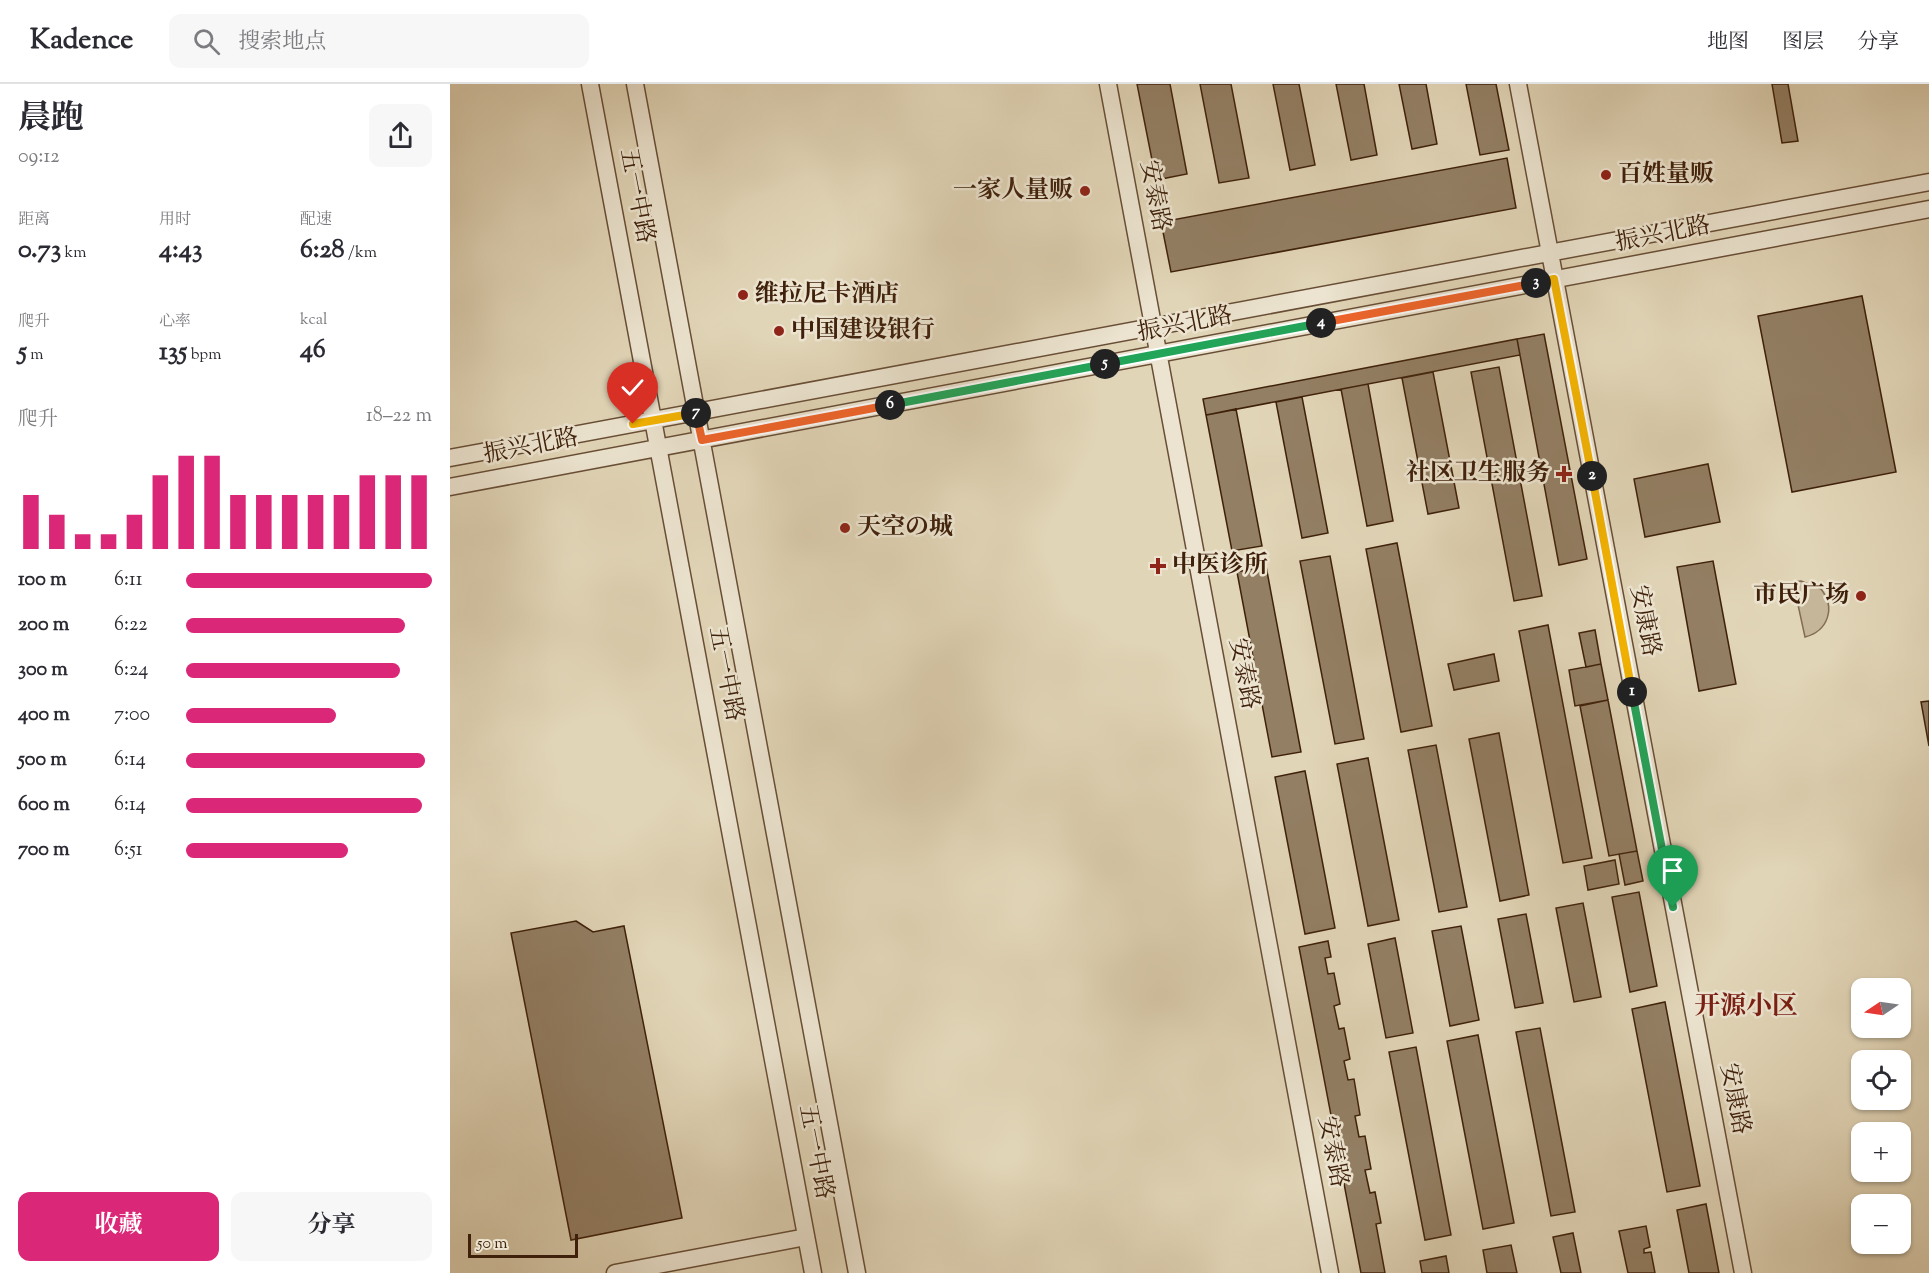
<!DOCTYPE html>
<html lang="zh">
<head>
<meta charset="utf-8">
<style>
  :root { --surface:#fff; --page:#f7f7f7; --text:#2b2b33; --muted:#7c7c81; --line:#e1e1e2; --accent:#db2777 }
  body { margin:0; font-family:"Sorts Mill Goudy","Noto Serif SC","Noto Serif JP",serif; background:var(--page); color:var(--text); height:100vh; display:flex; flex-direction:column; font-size:22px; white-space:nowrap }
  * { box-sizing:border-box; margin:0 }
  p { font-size:20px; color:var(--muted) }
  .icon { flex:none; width:33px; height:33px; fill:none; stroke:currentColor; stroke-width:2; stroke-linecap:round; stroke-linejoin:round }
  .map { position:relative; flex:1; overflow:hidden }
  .side { display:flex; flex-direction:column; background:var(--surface); width:450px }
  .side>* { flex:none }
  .needle { width:39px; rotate:257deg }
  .controls { position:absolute; left:1401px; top:894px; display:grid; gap:12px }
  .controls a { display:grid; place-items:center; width:60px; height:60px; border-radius:12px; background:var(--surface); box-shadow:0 2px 4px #0004; font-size:30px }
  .scale { position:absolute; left:18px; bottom:15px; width:110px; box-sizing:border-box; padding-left:6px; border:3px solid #3f210b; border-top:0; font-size:16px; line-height:21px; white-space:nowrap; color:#3f210b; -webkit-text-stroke:4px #ece4d0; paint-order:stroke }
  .pin { position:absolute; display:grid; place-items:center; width:51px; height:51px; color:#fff; margin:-62px -26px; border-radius:50% 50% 50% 0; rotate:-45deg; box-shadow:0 0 6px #0007 }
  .pin .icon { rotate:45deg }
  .km { position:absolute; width:30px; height:30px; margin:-15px; border-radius:50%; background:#222; color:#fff; font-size:16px; line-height:30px; text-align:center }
  .round { display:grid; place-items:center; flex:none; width:63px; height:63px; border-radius:12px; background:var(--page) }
  .headline { display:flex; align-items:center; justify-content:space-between; height:102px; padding:0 18px }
  h1 { font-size:33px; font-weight:700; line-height:45px }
  .figures { display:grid; grid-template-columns:repeat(3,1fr); gap:9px; height:102px; padding:6px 18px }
  .figures div { display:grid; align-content:center }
  .figures b { font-size:26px; font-weight:700 }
  .figures small { font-size:16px; font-weight:400 }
  .figures p { font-size:16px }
  .chart { height:168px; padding:12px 18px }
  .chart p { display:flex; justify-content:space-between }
  .chart svg { width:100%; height:108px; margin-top:6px; stroke:var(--accent); stroke-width:6 }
  .button { display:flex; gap:12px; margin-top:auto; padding:12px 18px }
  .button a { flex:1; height:69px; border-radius:12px; background:var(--accent); color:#fff; font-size:24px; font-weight:700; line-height:69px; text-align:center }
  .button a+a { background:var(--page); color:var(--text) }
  ul { padding:0 18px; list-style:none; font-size:20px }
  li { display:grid; grid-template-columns:96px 72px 1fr; align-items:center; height:45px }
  li i { height:15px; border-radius:8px; background:var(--accent) }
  header { display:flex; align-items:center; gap:36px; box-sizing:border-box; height:84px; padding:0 30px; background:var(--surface); border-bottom:2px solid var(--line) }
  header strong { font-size:28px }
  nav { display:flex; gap:33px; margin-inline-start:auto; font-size:21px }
  .search { width:420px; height:54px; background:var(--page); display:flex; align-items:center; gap:15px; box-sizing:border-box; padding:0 21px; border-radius:12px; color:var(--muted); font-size:22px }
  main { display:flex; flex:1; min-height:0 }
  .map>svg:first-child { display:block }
  .green { fill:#c5b69a; stroke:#826c52; stroke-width:1.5 }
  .building { fill:#937f64; stroke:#3f210b; stroke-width:1.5 }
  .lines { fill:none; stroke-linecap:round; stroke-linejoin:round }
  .minor-casing { stroke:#684e36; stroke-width:19 }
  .minor { stroke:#ece4d0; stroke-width:16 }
  .split-1-casing { stroke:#fff; stroke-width:12 }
  .split-2-casing { stroke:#fff; stroke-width:12 }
  .split-3-casing { stroke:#fff; stroke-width:12 }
  .split-4-casing { stroke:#fff; stroke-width:12 }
  .split-5-casing { stroke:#fff; stroke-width:12 }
  .split-6-casing { stroke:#fff; stroke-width:12 }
  .split-7-casing { stroke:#fff; stroke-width:12 }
  .split-8-casing { stroke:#fff; stroke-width:12 }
  .split-1 { stroke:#22a559; stroke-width:8 }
  .split-2 { stroke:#f5b400; stroke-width:8 }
  .split-3 { stroke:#f5b400; stroke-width:8 }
  .split-4 { stroke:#f0652b; stroke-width:8 }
  .split-5 { stroke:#22a559; stroke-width:8 }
  .split-6 { stroke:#22a559; stroke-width:8 }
  .split-7 { stroke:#f0652b; stroke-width:8 }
  .split-8 { stroke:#f5b400; stroke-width:8 }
  .poi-dot { fill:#8f2418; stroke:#ece4d0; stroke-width:2 }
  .labels { text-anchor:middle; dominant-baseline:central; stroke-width:5; stroke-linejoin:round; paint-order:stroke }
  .poi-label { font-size:24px; font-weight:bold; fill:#3f210b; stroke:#ece4d0; text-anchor:start }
  .street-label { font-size:24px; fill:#3f210b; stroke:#ece4d0 }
  .neighbourhood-label { font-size:26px; font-weight:bold; fill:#7a1f14; stroke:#ece4d0 }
</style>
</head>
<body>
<header>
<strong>Kadence</strong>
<div class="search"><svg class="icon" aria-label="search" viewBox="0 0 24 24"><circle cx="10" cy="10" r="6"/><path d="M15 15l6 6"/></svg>搜索地点</div>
<nav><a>地图</a><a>图层</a><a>分享</a></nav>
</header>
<main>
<section class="side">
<div class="headline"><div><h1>晨跑</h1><p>09:12</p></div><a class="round"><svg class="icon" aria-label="share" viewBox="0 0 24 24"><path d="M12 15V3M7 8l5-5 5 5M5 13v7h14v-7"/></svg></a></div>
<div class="figures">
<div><p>距离</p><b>0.73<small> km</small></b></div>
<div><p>用时</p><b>4:43</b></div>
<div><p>配速</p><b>6:28<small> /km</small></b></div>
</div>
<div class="figures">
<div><p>爬升</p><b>5<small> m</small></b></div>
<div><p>心率</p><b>135<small> bpm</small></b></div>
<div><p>kcal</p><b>46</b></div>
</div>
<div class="chart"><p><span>爬升</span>18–22 m</p>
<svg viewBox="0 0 160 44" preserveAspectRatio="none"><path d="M5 44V22M15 44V30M25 44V38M35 44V38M45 44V30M55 44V14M65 44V6M75 44V6M85 44V22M95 44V22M105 44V22M115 44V22M125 44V22M135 44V14M145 44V14M155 44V14"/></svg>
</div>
<ul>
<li><b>100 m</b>6:11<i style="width:100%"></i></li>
<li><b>200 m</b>6:22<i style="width:89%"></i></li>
<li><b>300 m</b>6:24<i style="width:87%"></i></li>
<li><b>400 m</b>7:00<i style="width:61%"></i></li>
<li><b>500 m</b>6:14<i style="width:97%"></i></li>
<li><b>600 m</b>6:14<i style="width:96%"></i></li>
<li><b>700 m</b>6:51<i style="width:66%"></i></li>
</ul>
<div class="button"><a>收藏</a><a>分享</a></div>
</section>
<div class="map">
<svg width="1479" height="1189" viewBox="0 0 1479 1189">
  <rect width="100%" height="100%" fill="#e1d5b7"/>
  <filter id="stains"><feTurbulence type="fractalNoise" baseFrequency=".00333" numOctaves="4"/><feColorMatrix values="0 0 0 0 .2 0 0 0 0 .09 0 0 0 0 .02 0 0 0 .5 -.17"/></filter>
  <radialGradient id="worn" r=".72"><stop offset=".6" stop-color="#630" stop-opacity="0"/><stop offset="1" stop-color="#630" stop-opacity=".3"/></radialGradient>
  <path class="green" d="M1351 497 1371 505C1386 524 1378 547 1355 553L1343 498Z"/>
  <path class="building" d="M687 0H720L737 90 706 96Z
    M750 0H781L799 94 769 99Z
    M823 0H849L865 81 840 86Z
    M886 0H914L927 71 901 76Z
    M949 0H976L987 60 962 65Z
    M1016 0H1046L1059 66 1030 71Z
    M1322 0H1338L1348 57 1332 59Z
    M1057 74 1066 124 721 188 711 138Z
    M1412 212 1446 388 1342 408 1308 232Z
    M1094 250 1137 475 1109 481 1067 255Z
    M1067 255 1070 271 756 331 753 315Z
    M1049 283 1092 512 1064 517 1021 288Z
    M983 288 1009 424 978 430 952 294Z
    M918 300 943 437 917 442 891 305Z
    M852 313 878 449 852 454 826 318Z
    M786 325 812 462 782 467 756 331Z
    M1258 380 1270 438 1195 453 1184 395Z
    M947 459 982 642 951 648 916 465Z
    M880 472 914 655 885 660 850 477Z
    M1263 477 1286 600 1249 607 1227 483Z
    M816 482 851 668 822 673 787 488Z
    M1098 541 1142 774 1113 779 1069 547Z
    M1145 546 1151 580 1136 583 1129 549Z
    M1044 570 1049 597 1004 606 998 580Z
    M1151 580 1158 616 1125 622 1119 586Z
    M1158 616 1187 767 1159 772 1130 622Z
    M1479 617V662L1471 618Z
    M1049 649 1079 811 1050 817 1019 655Z
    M986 661 1017 823 989 828 958 666Z
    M918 674 949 836 918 842 887 680Z
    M855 687 885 844 855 850 825 693Z
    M1187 767 1193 797 1175 801 1169 770Z
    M1165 776 1169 800 1138 806 1134 782Z
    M1189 808 1207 902 1180 908 1162 813Z
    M1133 819 1151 913 1124 918 1106 824Z
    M1076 830 1093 919 1065 924 1048 835Z
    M126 837 143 848 174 842 232 1134 121 1156 61 849Z
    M1011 842 1029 936 1000 942 982 847Z
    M945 854 963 949 936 954 918 860Z
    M878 857 881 873 875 874 878 890 884 889 890 920 884 922 889 945 894 944 900 975 894 977 898 996 904 995 910 1031 905 1032 909 1053 915 1052 921 1085 915 1086 920 1109 925 1108 931 1139 926 1140 935 1189H911L849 863Z
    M1215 918 1250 1102 1217 1108 1182 925Z
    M1090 944 1125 1128 1101 1132 1066 948Z
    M1028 951 1064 1139 1033 1145 997 957Z
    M966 963 1001 1151 975 1156 939 968Z
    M1256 1120 1269 1189H1239L1227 1126Z
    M1196 1142 1200 1163 1194 1165V1169L1201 1168 1205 1189H1178L1169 1147Z
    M1123 1149 1131 1189H1111L1103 1153Z
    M1061 1161 1067 1189H1037L1033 1166Z
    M996 1172 999 1189H972L970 1177Z"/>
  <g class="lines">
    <g class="minor-casing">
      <path id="minor" d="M140 0 363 1189
        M185 0 407 1189
        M658 0 880 1189
        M1068 0 1293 1189
        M0 374 1479 98
        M0 403 1479 125
        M165 1189 356 1153"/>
    </g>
    <use href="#minor" class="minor"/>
  </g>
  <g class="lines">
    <g class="split-1-casing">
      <path id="split-1" d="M1182 608 1223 823"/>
    </g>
    <g class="split-2-casing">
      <path id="split-2" d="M1142 392 1182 608"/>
    </g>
    <g class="split-3-casing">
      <path id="split-3" d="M1086 199 1104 195 1142 392"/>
    </g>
    <g class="split-4-casing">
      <path id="split-4" d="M871 239 1086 199"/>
    </g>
    <g class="split-5-casing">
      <path id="split-5" d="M655 280 871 239"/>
    </g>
    <g class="split-6-casing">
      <path id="split-6" d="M440 321 655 280"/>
    </g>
    <g class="split-7-casing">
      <path id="split-7" d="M246 329 252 356 440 321"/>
    </g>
    <g class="split-8-casing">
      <path id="split-8" d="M183 340 246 329"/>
    </g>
    <use href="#split-1" class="split-1"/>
    <use href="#split-2" class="split-2"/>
    <use href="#split-3" class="split-3"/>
    <use href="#split-4" class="split-4"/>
    <use href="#split-5" class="split-5"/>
    <use href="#split-6" class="split-6"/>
    <use href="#split-7" class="split-7"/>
    <use href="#split-8" class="split-8"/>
  </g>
  <g class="poi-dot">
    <circle cx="1156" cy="91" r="6"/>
    <circle cx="635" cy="107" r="6"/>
    <circle cx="293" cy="211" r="6"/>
    <circle cx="329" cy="247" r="6"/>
    <path d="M1111 381h6v6h6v6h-6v6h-6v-6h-6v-6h6z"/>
    <circle cx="395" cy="444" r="6"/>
    <path d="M705 473h6v6h6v6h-6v6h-6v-6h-6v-6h6z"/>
    <circle cx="1411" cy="512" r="6"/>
  </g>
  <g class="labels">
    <g class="poi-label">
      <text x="1168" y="91">百姓量贩</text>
      <text x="623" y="107" text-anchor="end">一家人量贩</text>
      <text x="305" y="211">维拉尼卡酒店</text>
      <text x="341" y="247">中国建设银行</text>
      <text x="1100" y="390" text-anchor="end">社区卫生服务</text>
      <text x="407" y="444">天空の城</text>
      <text x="722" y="482">中医诊所</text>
      <text x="1399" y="512" text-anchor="end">市民广场</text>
    </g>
    <g class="street-label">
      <text transform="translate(186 112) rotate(79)">五一中路</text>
      <text transform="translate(704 112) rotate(79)">安泰路</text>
      <text transform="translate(1213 151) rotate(-11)">振兴北路</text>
      <text transform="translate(735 241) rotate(-11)">振兴北路</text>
      <text transform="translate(81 363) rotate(-11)">振兴北路</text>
      <text transform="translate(1194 537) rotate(79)">安康路</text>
      <text transform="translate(275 590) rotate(79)">五一中路</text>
      <text transform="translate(793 590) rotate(79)">安泰路</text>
      <text transform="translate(1284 1015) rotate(79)">安康路</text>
      <text transform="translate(365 1068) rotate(79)">五一中路</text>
      <text transform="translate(882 1068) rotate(79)">安泰路</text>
    </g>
    <g class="neighbourhood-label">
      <text x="1296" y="923">开源小区</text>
    </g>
  </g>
  <rect width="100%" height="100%" filter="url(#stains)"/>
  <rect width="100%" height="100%" fill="url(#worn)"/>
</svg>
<div class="controls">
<a><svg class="needle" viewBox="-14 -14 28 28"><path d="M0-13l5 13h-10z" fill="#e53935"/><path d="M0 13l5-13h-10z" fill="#7c7c81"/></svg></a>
<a><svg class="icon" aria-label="locate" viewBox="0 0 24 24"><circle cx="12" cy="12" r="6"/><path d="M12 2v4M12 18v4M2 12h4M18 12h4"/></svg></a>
<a>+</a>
<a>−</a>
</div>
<div class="scale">50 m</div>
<div class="pin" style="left:1223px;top:823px;background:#1e9e55"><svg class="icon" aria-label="arrive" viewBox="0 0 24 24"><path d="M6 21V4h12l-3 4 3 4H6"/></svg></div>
<div class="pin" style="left:183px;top:340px;background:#d93025"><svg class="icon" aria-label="check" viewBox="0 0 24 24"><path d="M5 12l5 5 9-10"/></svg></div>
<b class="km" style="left:1182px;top:608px">1</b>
<b class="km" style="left:1142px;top:392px">2</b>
<b class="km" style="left:1086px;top:199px">3</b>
<b class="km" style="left:871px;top:239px">4</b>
<b class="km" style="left:655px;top:280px">5</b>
<b class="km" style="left:440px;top:321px">6</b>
<b class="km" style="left:246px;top:329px">7</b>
</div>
</main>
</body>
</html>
